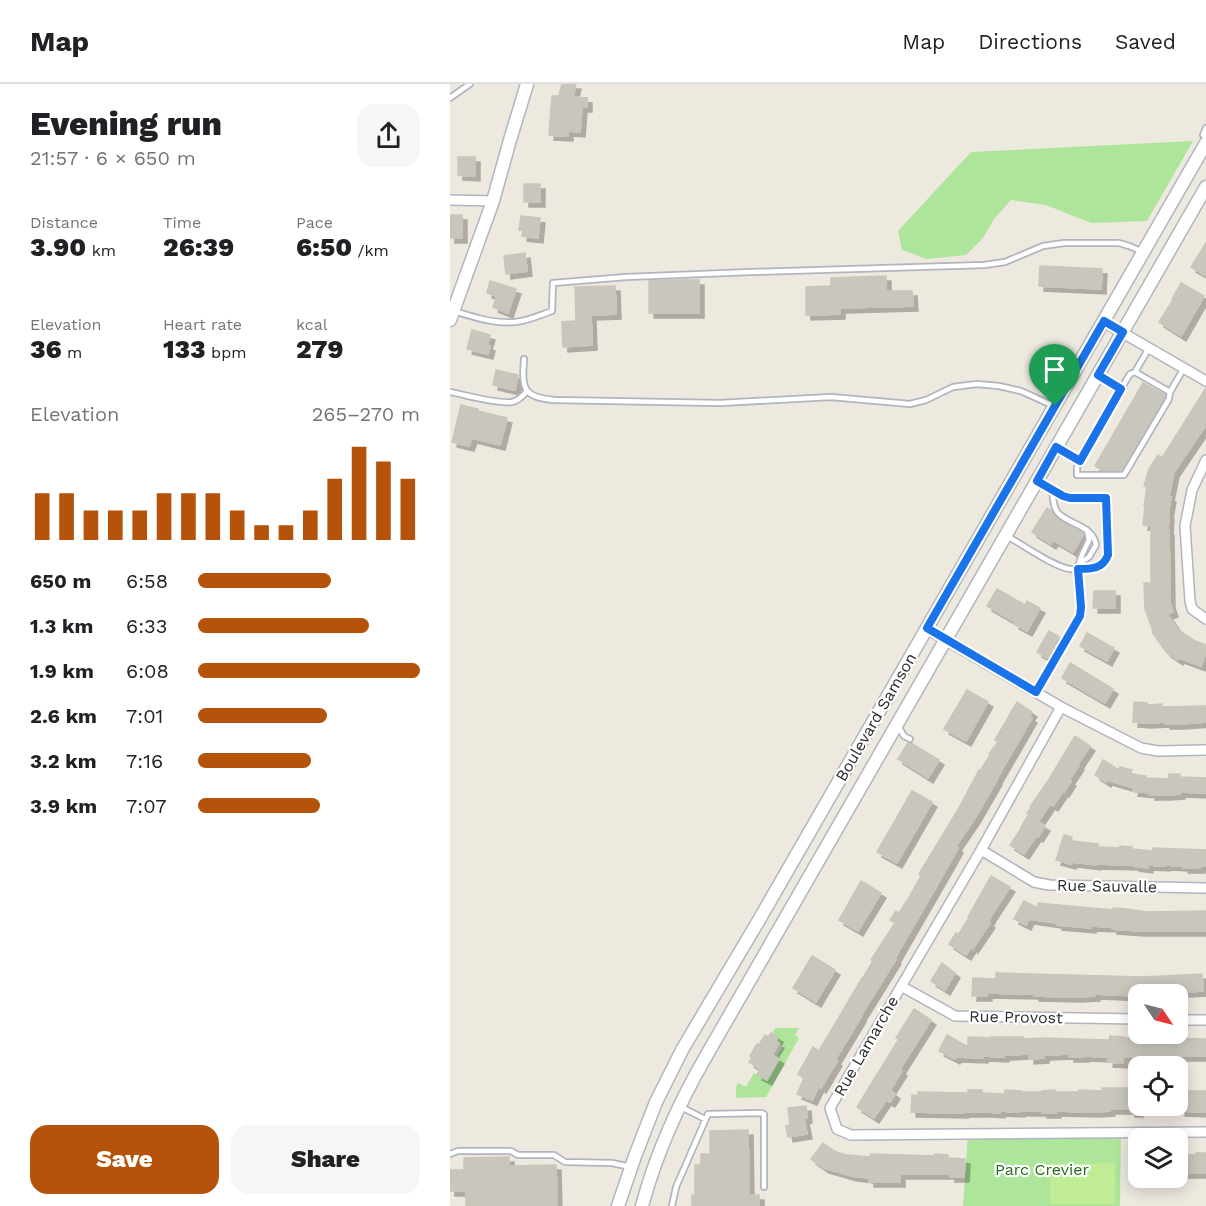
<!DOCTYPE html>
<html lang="en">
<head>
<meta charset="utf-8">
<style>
  :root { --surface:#fff; --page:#f6f6f6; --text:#202124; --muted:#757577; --line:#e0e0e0; --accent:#b45309 }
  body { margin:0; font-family:"Work Sans",sans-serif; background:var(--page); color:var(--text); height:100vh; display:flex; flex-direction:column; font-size:22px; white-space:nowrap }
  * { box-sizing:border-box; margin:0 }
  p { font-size:20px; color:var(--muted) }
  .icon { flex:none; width:33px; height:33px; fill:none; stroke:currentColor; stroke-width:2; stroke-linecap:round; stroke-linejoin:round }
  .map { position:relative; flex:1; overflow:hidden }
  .drawer { display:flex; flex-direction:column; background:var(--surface); width:450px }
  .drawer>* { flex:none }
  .needle { width:39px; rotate:125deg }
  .buttons { position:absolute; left:678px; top:900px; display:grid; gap:12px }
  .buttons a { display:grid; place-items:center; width:60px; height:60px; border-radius:12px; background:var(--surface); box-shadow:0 3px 15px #0003; font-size:30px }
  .pin { position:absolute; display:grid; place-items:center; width:51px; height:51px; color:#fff; margin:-62px -26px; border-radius:50% 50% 50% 0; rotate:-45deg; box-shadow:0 0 6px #0007 }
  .pin .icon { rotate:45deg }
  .round { display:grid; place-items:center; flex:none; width:63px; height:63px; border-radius:18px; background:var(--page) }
  .headline { display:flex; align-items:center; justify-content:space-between; height:102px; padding:0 30px }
  h1 { font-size:33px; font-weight:800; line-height:45px }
  .metrics { display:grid; grid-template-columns:repeat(3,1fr); gap:9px; height:102px; padding:6px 30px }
  .metrics div { display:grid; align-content:center }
  .metrics b { font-size:26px; font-weight:800 }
  .metrics small { font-size:16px; font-weight:400 }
  .metrics p { font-size:16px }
  .chart { height:168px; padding:12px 30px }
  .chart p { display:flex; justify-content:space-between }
  .chart svg { width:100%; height:108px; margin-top:6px; stroke:var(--accent); stroke-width:6 }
  .cta { display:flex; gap:12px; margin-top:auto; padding:12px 30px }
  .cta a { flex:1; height:69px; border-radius:18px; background:var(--accent); color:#fff; font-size:24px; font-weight:800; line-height:69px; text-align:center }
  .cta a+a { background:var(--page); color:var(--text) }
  ul { padding:0 30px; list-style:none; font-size:20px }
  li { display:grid; grid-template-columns:96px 72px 1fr; align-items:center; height:45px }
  li i { height:15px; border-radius:8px; background:var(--accent) }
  header { display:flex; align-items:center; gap:36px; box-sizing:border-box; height:84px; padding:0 30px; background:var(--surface); border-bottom:2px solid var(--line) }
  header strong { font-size:28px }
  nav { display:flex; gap:33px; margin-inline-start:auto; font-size:21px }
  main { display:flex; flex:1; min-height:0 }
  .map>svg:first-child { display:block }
  .green { fill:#ade59b }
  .pitch { fill:#c0ec96 }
  .building { fill:#c9c7bd; stroke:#cac5b8; stroke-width:1.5; filter:url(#shadow) }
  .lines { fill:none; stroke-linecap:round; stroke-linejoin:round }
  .service-casing { stroke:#b2b4c0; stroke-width:8 }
  .minor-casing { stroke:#b2b4c0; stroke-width:12 }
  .tertiary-casing { stroke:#b2b4c0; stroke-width:15 }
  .service { stroke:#fff; stroke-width:4.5 }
  .minor { stroke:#fff; stroke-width:9 }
  .tertiary { stroke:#fff; stroke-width:12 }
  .route-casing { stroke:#fff; stroke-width:12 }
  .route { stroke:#1a73e8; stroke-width:8 }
  .labels { text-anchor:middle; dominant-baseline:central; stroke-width:4.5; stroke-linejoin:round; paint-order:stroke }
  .street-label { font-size:16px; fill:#2c2c2c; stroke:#fff }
  .park-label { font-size:16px; fill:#236c19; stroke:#fff }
</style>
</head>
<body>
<header>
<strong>Map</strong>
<nav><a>Map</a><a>Directions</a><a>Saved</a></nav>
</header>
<main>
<section class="drawer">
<div class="headline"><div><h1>Evening run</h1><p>21:57 · 6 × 650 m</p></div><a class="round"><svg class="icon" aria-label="share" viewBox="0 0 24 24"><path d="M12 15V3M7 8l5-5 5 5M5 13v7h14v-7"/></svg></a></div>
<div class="metrics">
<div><p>Distance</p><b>3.90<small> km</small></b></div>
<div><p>Time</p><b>26:39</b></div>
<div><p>Pace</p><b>6:50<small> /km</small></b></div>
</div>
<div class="metrics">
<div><p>Elevation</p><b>36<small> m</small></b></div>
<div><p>Heart rate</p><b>133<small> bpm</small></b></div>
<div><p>kcal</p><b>279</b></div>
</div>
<div class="chart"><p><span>Elevation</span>265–270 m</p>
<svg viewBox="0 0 160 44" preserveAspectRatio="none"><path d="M5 44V25M15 44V25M25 44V32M35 44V32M45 44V32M55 44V25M65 44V25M75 44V25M85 44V32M95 44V38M105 44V38M115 44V32M125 44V19M135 44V6M145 44V12M155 44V19"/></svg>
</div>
<ul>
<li><b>650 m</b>6:58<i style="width:60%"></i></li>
<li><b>1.3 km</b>6:33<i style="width:77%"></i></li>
<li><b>1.9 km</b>6:08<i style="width:100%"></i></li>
<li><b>2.6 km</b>7:01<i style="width:58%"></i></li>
<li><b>3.2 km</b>7:16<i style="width:51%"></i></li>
<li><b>3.9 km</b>7:07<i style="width:55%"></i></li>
</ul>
<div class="cta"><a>Save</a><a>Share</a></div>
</section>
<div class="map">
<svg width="756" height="1122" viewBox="0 0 756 1122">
  <defs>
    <filter id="shadow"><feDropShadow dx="5" dy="5" stdDeviation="0" flood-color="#0004"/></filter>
  </defs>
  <rect width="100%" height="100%" fill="#eee9df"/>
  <path class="green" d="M743 57 697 137 641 139 596 121 561 116 544 135 533 154 516 171 477 175 452 166 448 147 521 68Z
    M325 944H349L345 951 349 954 316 1013 286 1014V1003L288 999 296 1003 304 989 317 996 329 975 326 973 333 962 326 958 328 953 322 950Z
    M671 1048 670 1122H513L518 1050Z"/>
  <path class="pitch" d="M665 1079V1120H600V1080Z"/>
  <path class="building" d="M112 0H126L123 13 137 14V23H132L130 48 118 47V52L99 51 102 12H109Z
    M8 73H25V92L8 91Z
    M74 100H90V118H74Z
    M0 131H12V154H0Z
    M71 132 90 134 88 154 72 152 73 146H69Z
    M756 159V192L741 183Z
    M75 169 77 187 56 190 54 172Z
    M590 182 652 185 651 205 589 202Z
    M436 192V207H462L463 222 390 224V230L356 231V203L381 202V194Z
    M215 196H249V229H199V197Z
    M40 197 66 205 58 229 43 223 47 212 37 209Z
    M731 199 754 212 731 252 709 238 723 216 722 215Z
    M165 202 166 230 141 231 142 261 113 263 112 238 126 237 125 203Z
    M22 246 40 251 37 261 40 262 38 270 17 265Z
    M46 286 68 291 65 306 43 301Z
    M693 299 715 311V313L671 387H654L645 382Z
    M756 304V341L724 388 719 412 721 413 718 430H719L718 446H719L720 519 723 528 717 530 728 546 745 557 756 561V568L751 582 729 574 728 576 716 568 702 548 703 547 695 525 694 499H701V442L693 441 695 422H694L697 403 694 402 699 385 708 371 712 374Z
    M11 321 28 325V327L57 334 50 361 22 354 19 362 2 358Z
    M597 424 601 427 606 433 611 437 633 449V451L623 468 603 456 601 460 582 448Z
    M547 505 575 521 577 517 590 524 577 547 564 540 565 538 537 522Z
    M644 507H665V524H643Z
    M599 547 609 553 597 574 587 568Z
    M637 549 664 564 657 577 630 562Z
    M620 579 663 605 655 619 612 594Z
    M517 606 538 618 516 657 494 645Z
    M567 618 582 628 579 632 582 634 546 696H547L525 734 506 762 508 764 501 777 445 874 446 875 410 933H411L385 976 387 977 371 1004 369 1002 362 1016 347 1010 354 994 348 990 363 963 369 967 412 894H413L423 877 421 876 445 839 440 836 446 827 449 829 458 815 471 792 469 790 509 724 529 686 530 687 540 671 539 670 548 658 545 656Z
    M684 618 697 619V621L712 620V623L756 622V638L730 640H715V638L696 639 683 638Z
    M625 652 640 662 628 680 629 681 619 696 621 697 614 708 613 707 603 722 600 720 588 738 595 742 588 753 586 752 574 770 560 761 572 743H571L579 730 577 729 581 724 580 723 598 697Z
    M458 659H461L489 676 478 694 448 675Z
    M653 676 669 686 670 683 682 686 680 690 696 692 695 694 719 695V690H730V693L756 694V709L730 708V710L714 711H700L701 709 683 707 684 704 657 696 656 698 645 691Z
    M462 707 482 718 447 779 427 768Z
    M614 751 622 753 621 757 648 760V763L670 764V762L682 763V765L703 767V764L756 766V782H750V784H733V782L715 781V782L698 781V784L684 782V781L646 780V781L622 778 621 780 606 776Z
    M541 792 560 803 541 832 538 838 540 839 523 864V860L516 871 499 860 506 849 508 851 519 834 518 833Z
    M411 797 431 809 408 847 389 836Z
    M574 817 588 824V819L663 826V824L676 825 697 828 756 827V847H690L662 845 663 843 641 842V844L607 841V839L579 835 576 841 564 835Z
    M362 872 385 886 366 918 343 904Z
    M492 879 505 889 495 906 481 897Z
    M546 889 694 893 752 890 753 907 732 908 731 911 692 910H688V912L645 910V912L625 913 584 912V910L537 909V912H522L523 894 546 895Z
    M464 925 481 936 450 985 452 987 440 1006 445 1010 440 1018 436 1016 424 1034 407 1023 449 955 446 954Z
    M321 949 328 953 326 958 329 959 322 971 329 975 317 996 307 991 310 985 299 978 302 973 300 972 307 960 309 961 315 951 318 953Z
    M497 951 518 963V953L541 954V953H573V955L593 954 659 956 660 952 674 953V954H696V953H712V954L756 955V972H731V974L673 973V979L658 978 659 973 634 972V973H619V970L594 971V974L579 975V970L554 971V973L533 972V974L506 973 505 975 489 967Z
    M652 1004H688V1028H680V1025H660V1027L643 1028 606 1027V1029H592V1027H570V1028L550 1027V1029L537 1028H514V1029L461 1028 462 1011 468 1012V1008L518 1009V1006H532V1009L555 1010V1006L571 1007V1008H592V1007L605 1006V1008H629V1006L652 1007Z
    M731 1007H756V1028L730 1027Z
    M356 1022 357 1034 354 1035 357 1050 338 1053 336 1042 340 1041 338 1024Z
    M298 1046 299 1111H309V1122H242V1111H245V1081H251V1070H260V1047Z
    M373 1059 384 1067 396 1071 420 1073 421 1070 485 1072V1070L498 1071V1074L515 1075 514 1093H500V1090H450V1098H419V1094L402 1092 374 1084 361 1075Z
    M746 1069H756V1089H729V1070L746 1071Z
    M59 1073V1082L106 1081 107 1122H16V1107H0V1086H14V1074Z"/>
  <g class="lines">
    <g class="service-casing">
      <path id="service" d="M0 14 20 0
        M756 44 753 51 756 53
        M4 227C23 233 45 240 65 238 78 237 90 231 102 227L103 199 176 193 301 188 534 181 555 178 593 162 614 159H669L679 162 691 167
        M74 275C72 304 72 313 104 316L270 319 381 313 460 320 476 316 503 303 527 300 549 302 571 307 604 322
        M685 288 720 308 734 284
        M671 305 680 290 685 288 699 264
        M0 308C16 311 46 320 62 318 68 317 73 312 77 307
        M608 365 630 377 671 305 650 292
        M630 377 627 383V391H674L719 315 720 308
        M602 406C603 413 603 425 609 430 621 441 643 442 646 461L639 473 630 479
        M557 452C573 461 604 483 620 485 626 486 633 485 639 485 650 484 656 480 658 468L656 414H620L613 412 589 399
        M586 608 630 532C632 516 626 499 628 483 630 473 635 465 639 456L637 446
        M448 642 454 652 460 655
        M231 1023 255 1035
        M0 1070 8 1067H61L68 1071H104L115 1078 162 1079 181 1083
        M222 1122 226 1103 258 1030 311 1029 314 1030V1103"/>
    </g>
    <g class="minor-casing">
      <path id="minor" d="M0 116 43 117
        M654 238 756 297
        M756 376 742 406 735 442 740 517 742 525 756 535
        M477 545 611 623 691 664 708 667 756 666
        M611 623 531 766 380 1024 387 1045 401 1051 756 1048
        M531 766 584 798 599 801 756 804
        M451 902 505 932 688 935
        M728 936H756"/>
    </g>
    <g class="tertiary-casing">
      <path id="tertiary" d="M0 236 43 117 60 56 77 0
        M168 1122 185 1072 206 1018 232 966 309 836 756 59
        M192 1122C206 1070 228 1021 255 974L756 103"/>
    </g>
    <use href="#service" class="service"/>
    <use href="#minor" class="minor"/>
    <use href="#tertiary" class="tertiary"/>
  </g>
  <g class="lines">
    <g class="route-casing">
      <path id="route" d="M654 237 673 248 648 291 671 305 630 377 606 363 587 397 613 412 620 414H656L658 471C653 485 641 485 628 485L631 523 630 532 586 608 477 544Z"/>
    </g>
    <use href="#route" class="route"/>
  </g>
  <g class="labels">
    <g class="street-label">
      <text transform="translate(426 633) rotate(-60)">Boulevard Samson</text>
      <text transform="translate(657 802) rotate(1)">Rue Sauvalle</text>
      <text transform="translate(566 933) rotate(1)">Rue Provost</text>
      <text transform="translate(416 962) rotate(-60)">Rue Lamarche</text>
    </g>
    <g class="park-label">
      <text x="592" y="1085">Parc Crevier</text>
    </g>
  </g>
</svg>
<div class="buttons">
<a><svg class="needle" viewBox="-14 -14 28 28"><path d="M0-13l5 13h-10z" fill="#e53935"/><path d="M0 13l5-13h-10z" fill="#757577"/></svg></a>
<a><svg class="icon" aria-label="locate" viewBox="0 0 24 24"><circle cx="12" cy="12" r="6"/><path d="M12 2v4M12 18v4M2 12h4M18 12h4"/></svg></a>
<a><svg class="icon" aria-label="layers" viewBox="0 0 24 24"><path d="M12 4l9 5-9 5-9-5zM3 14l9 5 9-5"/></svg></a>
</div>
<div class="pin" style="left:605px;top:322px;background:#1e9e55"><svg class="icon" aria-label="arrive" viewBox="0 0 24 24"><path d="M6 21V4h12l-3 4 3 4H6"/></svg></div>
</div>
</main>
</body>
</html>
